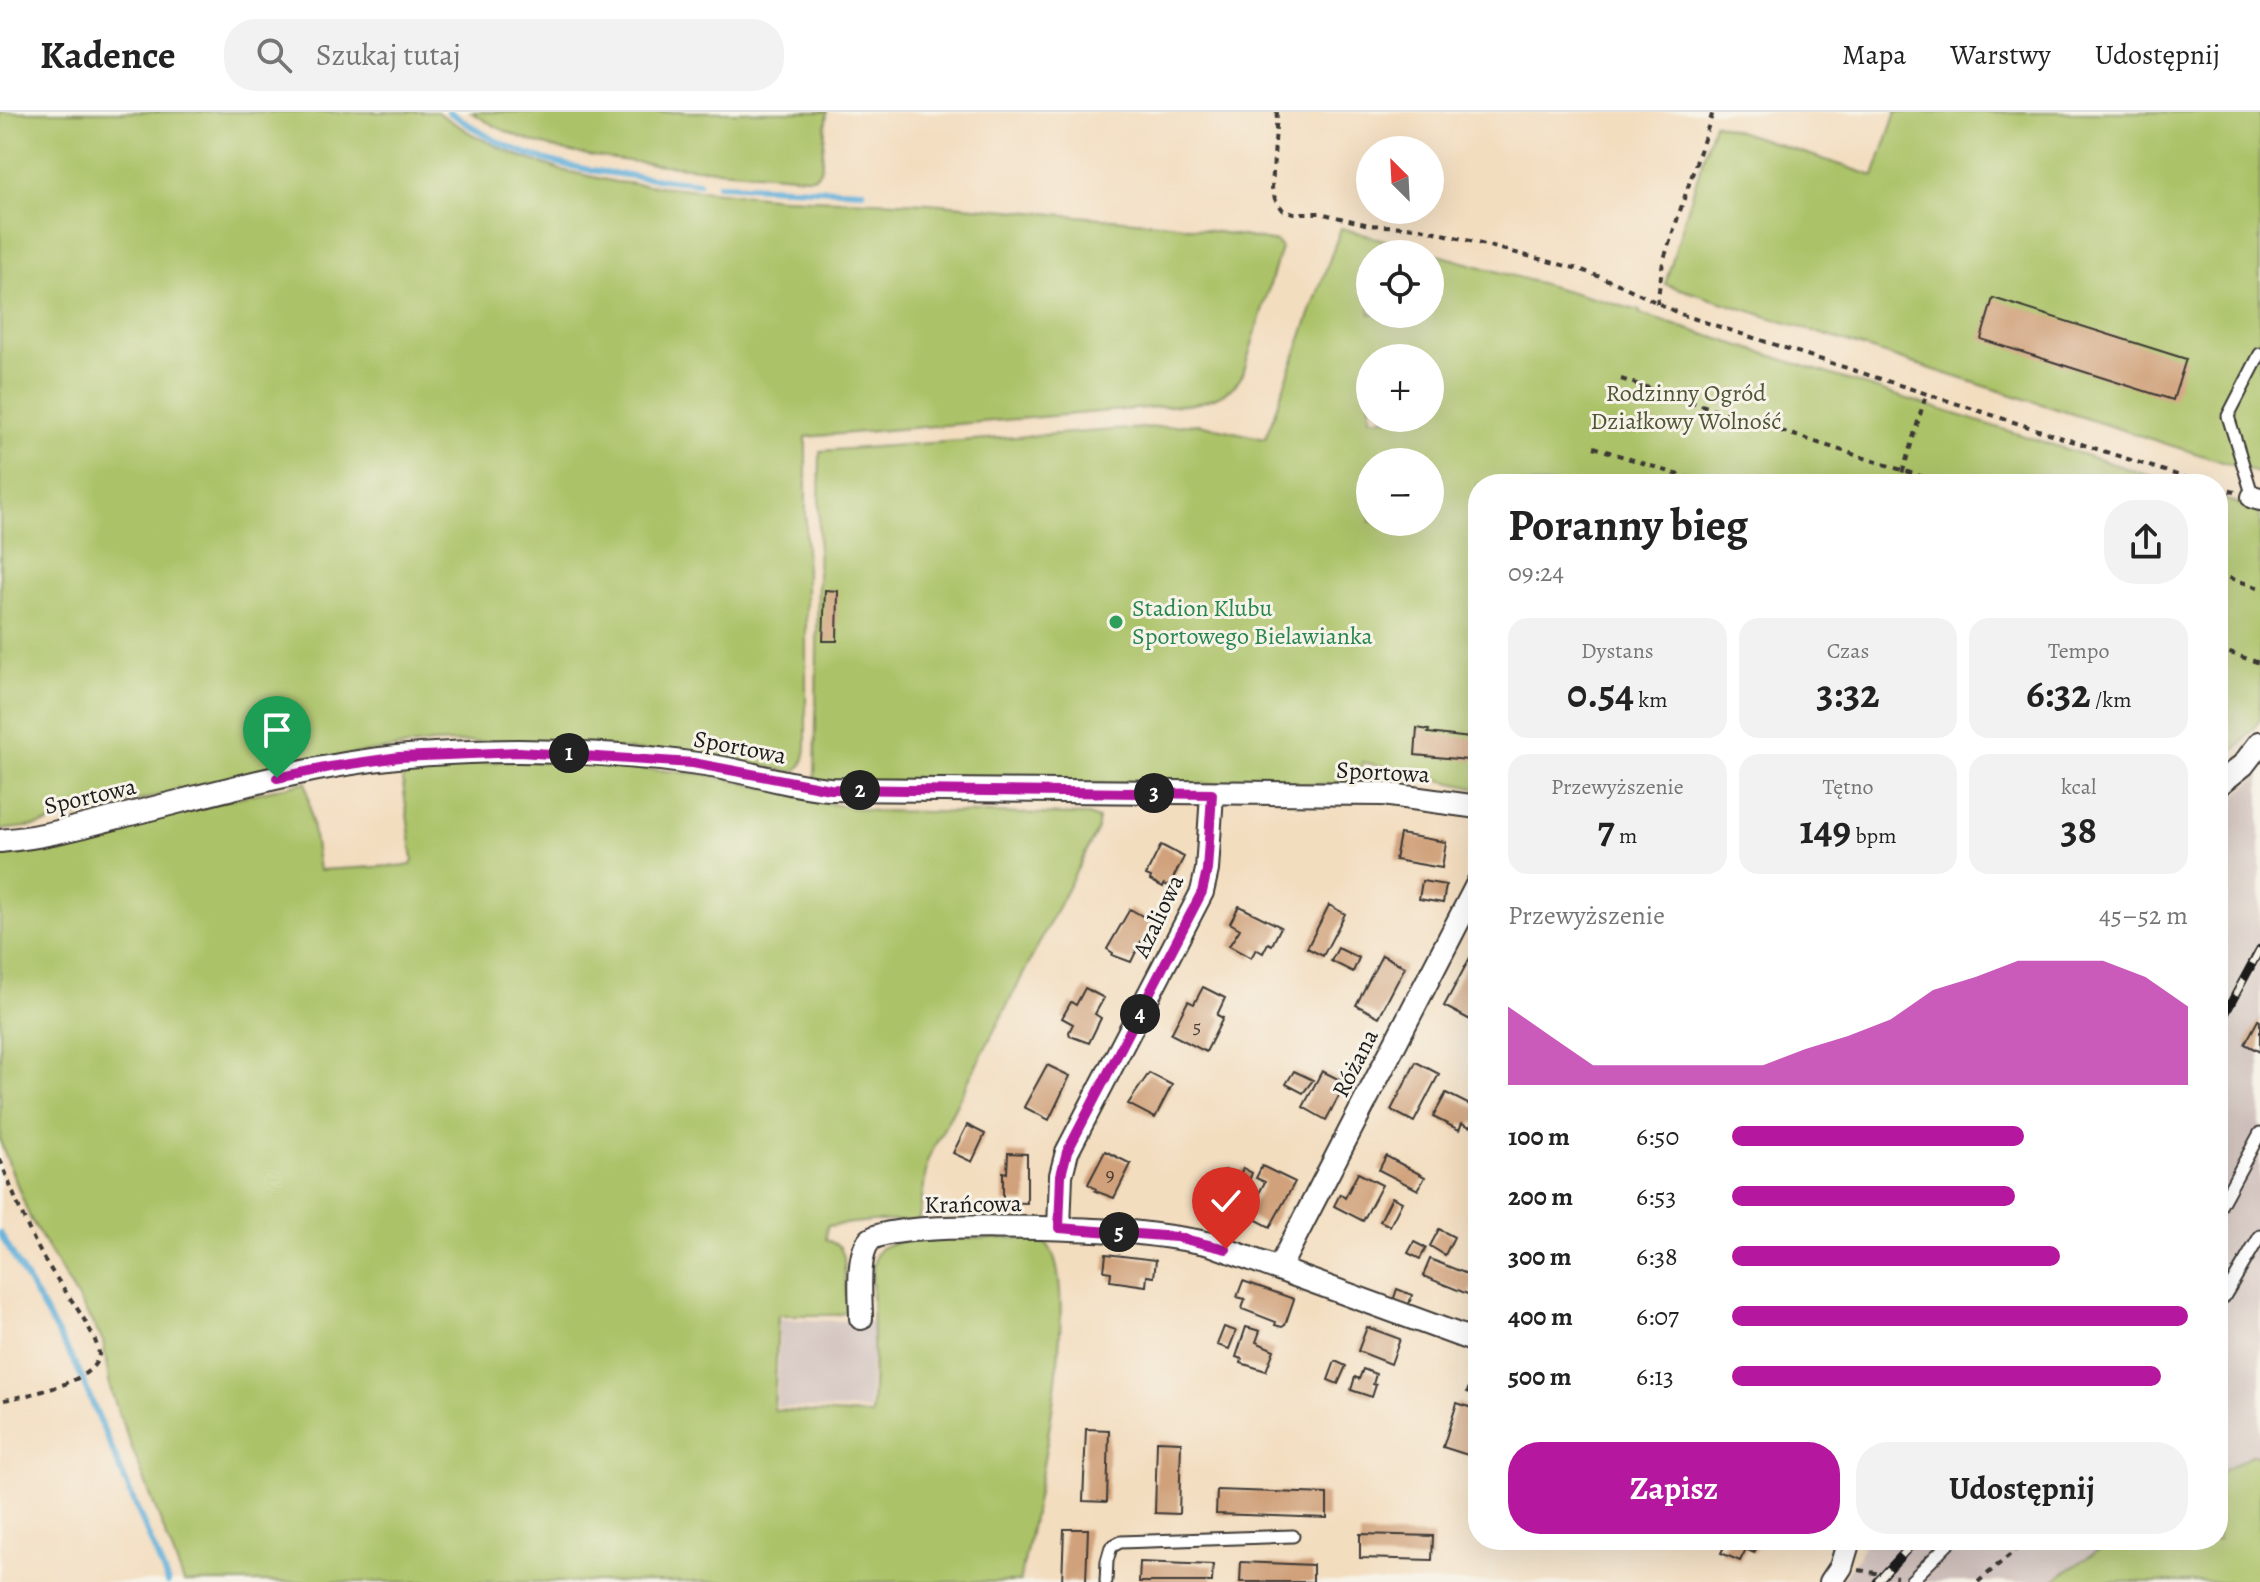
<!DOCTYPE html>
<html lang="pl">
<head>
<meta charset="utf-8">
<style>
  :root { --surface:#fff; --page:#f2f2f2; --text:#222; --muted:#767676; --line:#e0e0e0; --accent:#b5179e }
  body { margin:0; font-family:Alegreya,serif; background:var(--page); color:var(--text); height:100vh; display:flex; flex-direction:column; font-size:30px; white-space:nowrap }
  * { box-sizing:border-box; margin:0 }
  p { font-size:26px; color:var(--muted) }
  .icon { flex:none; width:44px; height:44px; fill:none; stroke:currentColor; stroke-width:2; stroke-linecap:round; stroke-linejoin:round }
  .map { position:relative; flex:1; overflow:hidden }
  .details { position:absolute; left:1468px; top:362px; width:760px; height:1076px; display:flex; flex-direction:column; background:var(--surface); border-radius:32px; box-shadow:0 8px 32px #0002 }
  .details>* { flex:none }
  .needle { width:52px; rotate:336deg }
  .buttons { position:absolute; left:1356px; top:24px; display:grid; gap:16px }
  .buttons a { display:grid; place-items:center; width:88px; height:88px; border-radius:50%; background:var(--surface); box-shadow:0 8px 32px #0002; font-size:40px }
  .pin { position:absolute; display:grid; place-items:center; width:68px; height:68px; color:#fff; margin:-82px -34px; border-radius:50% 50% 50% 0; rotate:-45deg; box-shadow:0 0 8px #0007 }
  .pin .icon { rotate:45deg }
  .km { position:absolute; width:40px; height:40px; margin:-20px; border-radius:50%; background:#222; color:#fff; font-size:22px; line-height:40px; text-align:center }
  .round { display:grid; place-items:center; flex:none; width:84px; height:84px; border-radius:32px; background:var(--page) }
  .summary { display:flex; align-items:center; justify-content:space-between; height:136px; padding:0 40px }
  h1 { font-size:44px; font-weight:600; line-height:60px }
  .stats { display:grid; grid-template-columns:repeat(3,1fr); gap:12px; height:136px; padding:8px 40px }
  .stats div { display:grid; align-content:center; border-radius:20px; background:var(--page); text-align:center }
  .stats b { font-size:40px; font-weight:600 }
  .stats small { font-size:22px; font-weight:400 }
  .stats p { font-size:22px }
  .chart { height:224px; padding:16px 40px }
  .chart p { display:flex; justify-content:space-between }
  .chart svg { width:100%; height:144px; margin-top:8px; fill:var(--accent); opacity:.7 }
  .button { display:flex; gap:16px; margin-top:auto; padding:16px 40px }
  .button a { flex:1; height:92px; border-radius:32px; background:var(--accent); color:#fff; font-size:32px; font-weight:600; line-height:92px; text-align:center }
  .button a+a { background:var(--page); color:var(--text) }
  ul { padding:0 40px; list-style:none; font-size:26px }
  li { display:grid; grid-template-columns:128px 96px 1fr; align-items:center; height:60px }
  li i { height:20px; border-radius:10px; background:var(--accent) }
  header { display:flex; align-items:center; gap:48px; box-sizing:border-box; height:112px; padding:0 40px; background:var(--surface); border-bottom:2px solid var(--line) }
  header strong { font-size:38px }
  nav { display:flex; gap:44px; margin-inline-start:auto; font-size:28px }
  .search { width:560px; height:72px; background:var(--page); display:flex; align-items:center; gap:20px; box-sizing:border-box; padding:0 28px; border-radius:32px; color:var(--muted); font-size:30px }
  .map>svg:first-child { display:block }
  .industrial { fill:#d0c0bc }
  .green { fill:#abc267; stroke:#646f42; stroke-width:2; fill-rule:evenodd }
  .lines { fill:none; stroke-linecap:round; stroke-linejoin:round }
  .stream { stroke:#5faed9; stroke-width:6 }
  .building { fill:#d0a17a }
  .service-casing { stroke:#3c3934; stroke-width:15 }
  .minor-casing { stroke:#3c3934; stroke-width:26 }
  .path { stroke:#3c3934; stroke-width:4; stroke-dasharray:6 6; stroke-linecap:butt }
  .service { stroke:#fff; stroke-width:11 }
  .minor { stroke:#fff; stroke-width:22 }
  .rail-casing { stroke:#1c1c1c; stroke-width:9 }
  .rail { stroke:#f7f3e8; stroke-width:6; stroke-dasharray:18; stroke-linecap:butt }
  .route-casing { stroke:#fff; stroke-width:16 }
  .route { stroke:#b5179e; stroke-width:10 }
  .leisure-dot { fill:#2e9e5b; stroke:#f7f3e8; stroke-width:3 }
  .labels { text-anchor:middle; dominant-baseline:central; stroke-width:6; stroke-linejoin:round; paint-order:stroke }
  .number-label { font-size:20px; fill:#493d34 }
  .park-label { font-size:24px; fill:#4e5636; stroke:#f7f3e8 }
  .leisure-label { font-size:24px; fill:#27864d; stroke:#f7f3e8; text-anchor:start }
  .street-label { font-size:24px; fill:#1c1c1c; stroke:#f7f3e8 }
</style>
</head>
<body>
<header>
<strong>Kadence</strong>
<div class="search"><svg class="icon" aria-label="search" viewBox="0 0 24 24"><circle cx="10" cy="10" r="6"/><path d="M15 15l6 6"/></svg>Szukaj tutaj</div>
<nav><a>Mapa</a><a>Warstwy</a><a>Udostępnij</a></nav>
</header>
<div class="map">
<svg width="2260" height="1470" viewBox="0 0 2260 1470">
  <rect width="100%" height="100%" fill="#f7f3e8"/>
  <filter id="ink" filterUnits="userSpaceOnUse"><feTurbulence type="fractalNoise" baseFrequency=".0125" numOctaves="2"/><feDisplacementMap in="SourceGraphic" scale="16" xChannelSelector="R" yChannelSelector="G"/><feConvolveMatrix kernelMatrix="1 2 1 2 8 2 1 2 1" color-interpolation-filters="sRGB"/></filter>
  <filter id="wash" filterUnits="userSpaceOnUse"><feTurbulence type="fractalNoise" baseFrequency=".006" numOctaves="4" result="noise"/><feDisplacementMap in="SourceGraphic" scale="32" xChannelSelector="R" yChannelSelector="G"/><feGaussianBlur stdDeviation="1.8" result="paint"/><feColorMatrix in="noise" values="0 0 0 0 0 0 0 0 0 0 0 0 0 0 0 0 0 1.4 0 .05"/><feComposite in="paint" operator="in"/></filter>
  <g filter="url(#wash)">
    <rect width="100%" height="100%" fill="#f3ddbf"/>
    <path class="industrial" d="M2260 663V1470H1840L1859 1444 1864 1428H2218V698Z
      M780 1207 873 1210 869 1298 777 1295Z"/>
    <path class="green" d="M0 0H437L475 24 516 43 561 58 616 70 782 86 929 91 1170 112 1277 130 1281 136 1243 262C1233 281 1214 287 1194 292L806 325V636C804 648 803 659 790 660L722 645 517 629 432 631 295 650 36 714 0 718Z
      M471 0H827L821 58 815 65H805C752 61 699 57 646 51 583 44 525 36 471 0Z
      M1896 0H2260V362L1665 172 1714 11 1874 64Z
      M1341 116 1640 199V202L2176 372H1478V677L1363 650 1358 673 815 670 820 339 1199 312 1265 327ZM1370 142H1430V202H1370ZM1370 246H1430V306H1370ZM1370 350H1430V410H1370Z
      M2218 385 2260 398V607L2241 632 2218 652Z
      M523 648 706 662 836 693 875 699 1088 703 1098 707V717L928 1047 919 1106 916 1109H871L827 1114 826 1127 840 1135 844 1145 847 1200 837 1203H778L774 1298 871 1303C877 1254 870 1204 873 1155 874 1149 875 1142 879 1138 893 1125 944 1127 964 1127 985 1127 1031 1122 1048 1133 1084 1184 1033 1405 1020 1470H184L118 1300 110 1275 103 1229 30 1106 0 1029V740L306 670 319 758 411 753 413 748 402 664 403 655Z
      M2253 1342 2260 1344V1470H2051L2113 1428H2218V1362Z"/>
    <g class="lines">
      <path class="stream" d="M449 0C467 11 484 24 503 32 563 60 634 64 699 71
        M718 73 863 79
        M0 1121 78 1257 168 1470"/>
    </g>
    <g id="blocks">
      <path class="building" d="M1993 186 2186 247 2173 288 1981 227Z
        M825 478 838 479 837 529H823Z
        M1417 616 1429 618 1428 621 1478 627V649L1415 643Z
        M1400 722 1446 730 1442 756 1395 748Z
        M1161 733 1184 745 1169 774 1164 772 1163 775 1150 768 1151 765 1146 763Z
        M1422 769 1446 773 1443 791 1419 787Z
        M1329 793 1345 802 1323 844 1307 836Z
        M1239 794 1281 815 1272 833 1268 831 1263 841 1256 837 1251 846 1229 834 1240 817 1230 811Z
        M1130 797 1151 809 1131 850 1112 843 1113 841 1107 837Z
        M1338 836 1359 846 1353 860 1331 849Z
        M1474 838 1478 840V912L1444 894Z
        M1382 843 1405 855 1379 905 1356 893Z
        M1203 875 1225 886 1217 903 1223 906 1206 940 1171 922 1188 889 1194 892Z
        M1085 876 1104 886 1095 902 1101 906 1089 931 1070 924 1069 920 1073 912 1062 906 1071 890 1076 893Z
        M2258 908 2260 909V940L2245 932Z
        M1416 950 1439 962 1414 1010 1391 998Z
        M1047 953 1070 964 1049 1008 1024 995Z
        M1294 959 1313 968 1303 981 1286 972Z
        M1322 959 1346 971 1326 1008 1303 995Z
        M1149 961 1172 973 1155 1006 1128 992Z
        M1446 981 1478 997V1012L1473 1010 1470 1015 1462 1011 1459 1018 1433 1005Z
        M967 1013 985 1022 972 1050 953 1041Z
        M1105 1039 1131 1052 1114 1086 1095 1079 1096 1077 1088 1072Z
        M1008 1041 1027 1042V1091L1003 1090V1060L1007 1061Z
        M1386 1044 1425 1065 1418 1078 1379 1058Z
        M1262 1054 1295 1070 1270 1115 1247 1103 1265 1070 1256 1066Z
        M1243 1056 1252 1061 1242 1086 1217 1074 1225 1058 1239 1065Z
        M1358 1061 1382 1073 1363 1109 1334 1094 1340 1082 1345 1086Z
        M1392 1085 1402 1090 1390 1114 1380 1109Z
        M1439 1117 1454 1125 1445 1143 1430 1134Z
        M1414 1130 1426 1136 1420 1147 1408 1141Z
        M1106 1142 1156 1148 1154 1165 1147 1164 1146 1174 1110 1169 1111 1160 1104 1159Z
        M1430 1147 1477 1166 1470 1183 1423 1164Z
        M1243 1169 1294 1187 1285 1213 1282 1215 1275 1213 1276 1210 1242 1197 1245 1187 1237 1185Z
        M1397 1177 1412 1183 1408 1195 1393 1189Z
        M1224 1215 1236 1219 1229 1237 1217 1233Z
        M1246 1215 1260 1219 1256 1230 1274 1238 1266 1259 1241 1251 1242 1247 1236 1245Z
        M1367 1215 1400 1227 1391 1252 1358 1239Z
        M1335 1249 1346 1254 1338 1272 1328 1268Z
        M1478 1251V1284L1467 1280Z
        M1363 1257 1376 1262 1373 1272 1376 1273 1372 1285 1351 1278 1355 1265 1359 1267Z
        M1457 1291 1478 1298V1324L1471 1344 1443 1335Z
        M1086 1317 1109 1318 1107 1390 1083 1389Z
        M1157 1329 1181 1330 1179 1402 1155 1401Z
        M1217 1378 1327 1382V1406L1216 1402Z
        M1064 1417H1088L1086 1470H1062Z
        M1360 1422 1433 1424 1432 1448 1360 1446Z
        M1727 1428H1760L1754 1441 1746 1437 1740 1449 1721 1441Z
        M1140 1450 1213 1453 1212 1470H1139Z
        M1241 1450 1313 1453V1470H1240Z"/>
    </g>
  </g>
  <g filter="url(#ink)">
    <use href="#blocks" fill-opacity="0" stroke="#3c3934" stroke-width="2"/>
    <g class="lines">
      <g class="service-casing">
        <path id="service" d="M2253 385 2228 304 2260 242
          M2218 1098 2260 1021
          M2224 1185 2260 1124
          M1911 1469 1952 1428
          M1106 1470 1107 1449 1111 1435 1120 1430 1293 1424"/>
      </g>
      <g class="minor-casing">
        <path id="minor" d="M2253 385 2260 387
          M2218 673 2243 653 2260 631
          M0 729C48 725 95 711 142 699 226 678 310 654 397 645 498 635 604 638 705 653 747 659 787 674 830 677L1383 682 1478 695
          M1059 1116 1061 1063 1067 1040 1202 780 1207 758 1212 682
          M1279 1156 1478 771
          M861 1206C861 1186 856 1143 870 1128 890 1108 1093 1117 1131 1120 1158 1123 1184 1126 1210 1132L1478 1230
          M1831 1470 1841 1455 1849 1428"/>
      </g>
      <path class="path" d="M1277 0 1272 76 1275 87 1283 98 1294 101H1320L1369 113 1420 116 1470 129 1582 158 1621 173 1680 202 2205 372
        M1657 192 1663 150 1713 0
        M1621 267 1945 372
        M1594 335 1706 372
        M1899 372 1926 283
        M2218 376 2235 380
        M2218 462 2260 476
        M2218 537 2260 551
        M0 1047C13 1081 25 1113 43 1145 57 1170 96 1217 99 1242 95 1272 26 1283 0 1289
        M1859 1458 1897 1465
        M1978 1470 2027 1428"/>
      <use href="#service" class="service"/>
      <use href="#minor" class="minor"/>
      <g class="rail-casing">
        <path id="rail" d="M2218 915 2260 837
          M1877 1470 1916 1428"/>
      </g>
      <use href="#rail" class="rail"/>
    </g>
  </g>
  <g class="lines" filter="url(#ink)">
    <g class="route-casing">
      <path id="route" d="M277 666 330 655 399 645 519 640 693 651 830 677 1212 682 1207 758 1202 780 1067 1040 1061 1063 1059 1116 1176 1125 1226 1137"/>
    </g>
    <use href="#route" class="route"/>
  </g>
  <circle class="leisure-dot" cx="1116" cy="510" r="8"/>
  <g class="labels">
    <g class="number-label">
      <text x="1197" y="914">5</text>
      <text x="1110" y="1062">9</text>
    </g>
    <g class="park-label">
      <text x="1686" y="281">Rodzinny Ogród<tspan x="1686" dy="28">Działkowy Wolność</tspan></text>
    </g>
    <g class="leisure-label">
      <text x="1132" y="496">Stadion Klubu<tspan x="1132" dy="28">Sportowego Bielawianka</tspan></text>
    </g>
    <g class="street-label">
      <text transform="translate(740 635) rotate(11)">Sportowa</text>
      <text transform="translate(1383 660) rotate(3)">Sportowa</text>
      <text transform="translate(90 684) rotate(-13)">Sportowa</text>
      <text transform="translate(1158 804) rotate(-65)">Azaliowa</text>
      <text transform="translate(1355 951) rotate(-63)">Różana</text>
      <text transform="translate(973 1092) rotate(-1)">Krańcowa</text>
    </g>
  </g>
</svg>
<div class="buttons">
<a><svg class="needle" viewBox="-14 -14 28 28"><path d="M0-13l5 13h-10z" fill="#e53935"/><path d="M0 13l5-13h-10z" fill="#767676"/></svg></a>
<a><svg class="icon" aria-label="locate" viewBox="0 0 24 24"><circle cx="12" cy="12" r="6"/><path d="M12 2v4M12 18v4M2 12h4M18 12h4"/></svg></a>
<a>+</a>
<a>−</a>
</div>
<div class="pin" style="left:277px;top:666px;background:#1e9e55"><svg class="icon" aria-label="arrive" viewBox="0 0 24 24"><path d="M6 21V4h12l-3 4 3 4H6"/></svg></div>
<div class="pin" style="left:1226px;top:1137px;background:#d93025"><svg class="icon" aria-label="check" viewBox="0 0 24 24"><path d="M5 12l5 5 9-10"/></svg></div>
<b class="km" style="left:569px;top:641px">1</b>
<b class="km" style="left:860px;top:678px">2</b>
<b class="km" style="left:1154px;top:681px">3</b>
<b class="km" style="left:1140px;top:902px">4</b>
<b class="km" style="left:1119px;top:1120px">5</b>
<section class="details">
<div class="summary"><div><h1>Poranny bieg</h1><p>09:24</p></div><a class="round"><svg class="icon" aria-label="share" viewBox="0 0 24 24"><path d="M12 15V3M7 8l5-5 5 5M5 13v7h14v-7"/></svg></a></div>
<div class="stats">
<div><p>Dystans</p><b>0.54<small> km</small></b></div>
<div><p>Czas</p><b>3:32</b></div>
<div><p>Tempo</p><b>6:32<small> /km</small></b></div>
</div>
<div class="stats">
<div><p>Przewyższenie</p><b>7<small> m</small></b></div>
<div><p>Tętno</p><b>149<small> bpm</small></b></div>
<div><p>kcal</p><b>38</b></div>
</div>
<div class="chart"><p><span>Przewyższenie</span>45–52 m</p>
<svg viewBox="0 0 160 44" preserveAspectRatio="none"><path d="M0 44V20L10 29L20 38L30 38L40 38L50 38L60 38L70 33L80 29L90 24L100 15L110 11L120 6L130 6L140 6L150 11L160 20V44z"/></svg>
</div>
<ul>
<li><b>100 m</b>6:50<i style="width:64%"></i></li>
<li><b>200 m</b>6:53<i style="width:62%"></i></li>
<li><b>300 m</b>6:38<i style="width:72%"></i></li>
<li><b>400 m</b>6:07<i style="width:100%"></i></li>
<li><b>500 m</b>6:13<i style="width:94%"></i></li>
</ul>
<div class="button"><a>Zapisz</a><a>Udostępnij</a></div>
</section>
</div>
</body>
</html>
